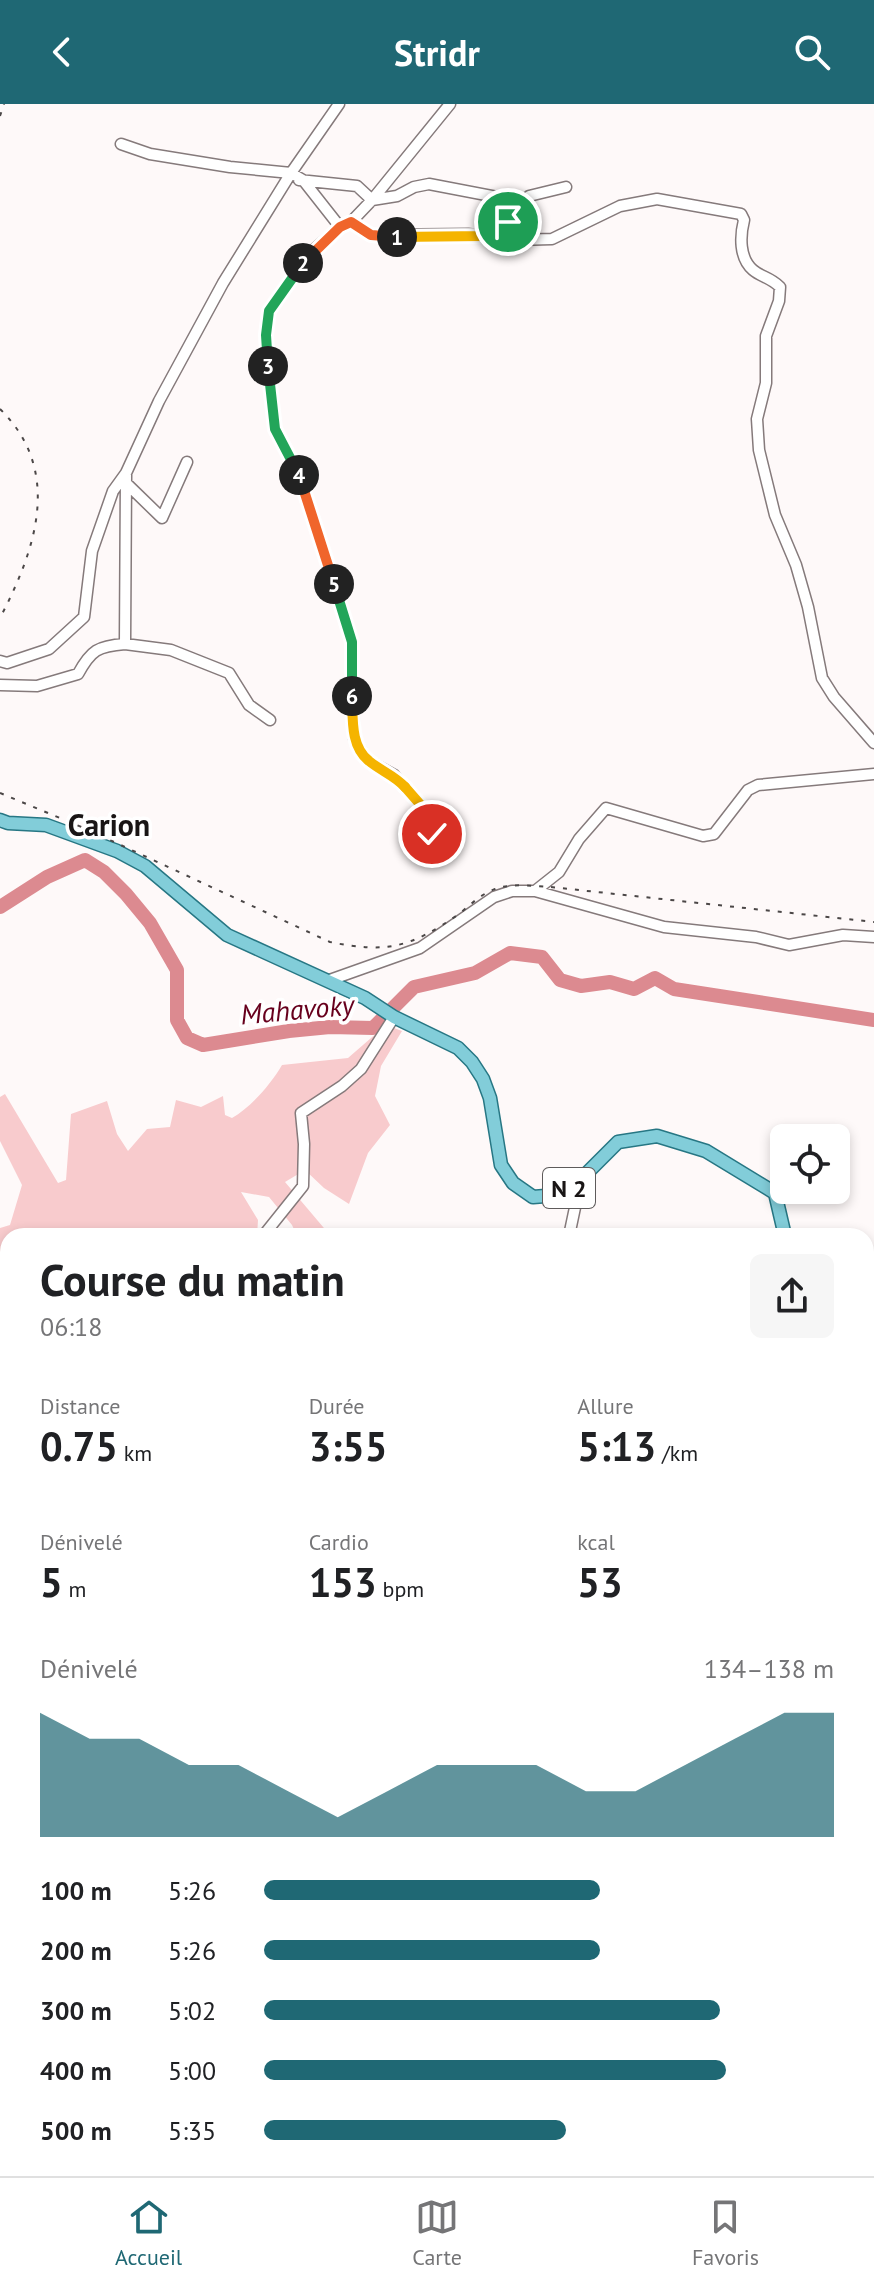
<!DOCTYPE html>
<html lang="fr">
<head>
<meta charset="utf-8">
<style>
  :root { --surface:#fff; --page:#f6f6f6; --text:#202124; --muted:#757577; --line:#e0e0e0; --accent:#1f6874 }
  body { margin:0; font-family:"PT Sans",sans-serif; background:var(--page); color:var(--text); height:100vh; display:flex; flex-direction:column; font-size:30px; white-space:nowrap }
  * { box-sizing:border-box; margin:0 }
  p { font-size:26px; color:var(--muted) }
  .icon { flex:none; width:44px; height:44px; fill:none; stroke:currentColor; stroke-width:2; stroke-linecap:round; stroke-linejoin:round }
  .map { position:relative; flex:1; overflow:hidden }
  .details { position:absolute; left:0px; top:1124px; width:874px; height:948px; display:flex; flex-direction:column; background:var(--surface); border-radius:24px 24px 0 0; box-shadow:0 4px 12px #0003 }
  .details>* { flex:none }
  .buttons { position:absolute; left:770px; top:1020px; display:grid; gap:16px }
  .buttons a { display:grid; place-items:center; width:80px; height:80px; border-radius:12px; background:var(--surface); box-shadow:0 4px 12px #0003; font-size:40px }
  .pin { position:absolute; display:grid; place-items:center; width:68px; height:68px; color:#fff; margin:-34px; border:4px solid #fff; border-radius:50%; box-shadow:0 2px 8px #0007 }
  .km { position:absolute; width:40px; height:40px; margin:-20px; border-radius:50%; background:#222; color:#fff; font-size:22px; line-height:40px; text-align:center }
  .round { display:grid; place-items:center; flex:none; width:84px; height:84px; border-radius:12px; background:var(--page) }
  .headline { display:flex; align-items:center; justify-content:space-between; height:136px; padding:0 40px }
  h1 { font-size:44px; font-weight:700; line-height:60px }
  .stats { display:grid; grid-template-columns:repeat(3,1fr); gap:12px; height:136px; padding:8px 40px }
  .stats div { display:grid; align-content:center }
  .stats b { font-size:40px; font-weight:700 }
  .stats small { font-size:22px; font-weight:400 }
  .stats p { font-size:22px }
  .chart { height:224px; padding:16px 40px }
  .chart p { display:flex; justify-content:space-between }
  .chart svg { width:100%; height:144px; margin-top:8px; fill:var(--accent); opacity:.7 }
  ul { padding:0 40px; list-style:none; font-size:26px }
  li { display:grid; grid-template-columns:128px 96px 1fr; align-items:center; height:60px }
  li i { height:20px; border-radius:10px; background:var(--accent) }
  header { display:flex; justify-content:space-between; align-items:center; height:104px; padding:0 40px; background:var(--accent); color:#fff; font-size:36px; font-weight:700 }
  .dock { display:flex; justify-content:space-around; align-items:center; height:112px; border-top:2px solid var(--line); background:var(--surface); font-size:22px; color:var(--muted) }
  .dock a { display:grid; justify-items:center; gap:4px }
  .dock .selected { color:var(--accent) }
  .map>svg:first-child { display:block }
  .green { fill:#f8cbcd }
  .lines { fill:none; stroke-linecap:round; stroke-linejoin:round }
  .river { stroke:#dc8a90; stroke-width:14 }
  .minor-casing { stroke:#857a7b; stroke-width:13 }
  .major-casing { stroke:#277784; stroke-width:15 }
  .minor { stroke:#fff; stroke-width:10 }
  .major { stroke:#82cdd9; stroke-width:12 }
  .rail { stroke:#4b4747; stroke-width:2; stroke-dasharray:4 8; stroke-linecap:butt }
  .split-1-casing { stroke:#fff; stroke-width:16 }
  .split-2-casing { stroke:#fff; stroke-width:16 }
  .split-3-casing { stroke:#fff; stroke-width:16 }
  .split-4-casing { stroke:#fff; stroke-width:16 }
  .split-5-casing { stroke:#fff; stroke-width:16 }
  .split-6-casing { stroke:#fff; stroke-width:16 }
  .split-7-casing { stroke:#fff; stroke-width:16 }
  .split-8-casing { stroke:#fff; stroke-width:16 }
  .split-1 { stroke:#f5b400; stroke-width:10 }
  .split-2 { stroke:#f0652b; stroke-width:10 }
  .split-3 { stroke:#22a559; stroke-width:10 }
  .split-4 { stroke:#22a559; stroke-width:10 }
  .split-5 { stroke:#f0652b; stroke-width:10 }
  .split-6 { stroke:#22a559; stroke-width:10 }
  .split-7 { stroke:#f5b400; stroke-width:10 }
  .split-8 { stroke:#f5b400; stroke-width:10 }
  .labels { text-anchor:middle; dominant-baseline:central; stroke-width:7; stroke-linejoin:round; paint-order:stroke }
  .shield { fill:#fff; stroke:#5e5b5b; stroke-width:2 }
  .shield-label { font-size:24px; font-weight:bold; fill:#191515 }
  .water-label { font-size:28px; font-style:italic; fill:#67001d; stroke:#fff }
  .quarter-label { font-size:30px; font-weight:bold; fill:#191515; stroke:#fff }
</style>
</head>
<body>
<header><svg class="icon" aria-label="back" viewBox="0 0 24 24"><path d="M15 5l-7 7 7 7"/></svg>Stridr<svg class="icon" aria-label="search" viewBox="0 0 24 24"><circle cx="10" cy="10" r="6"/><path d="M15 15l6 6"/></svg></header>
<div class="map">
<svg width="874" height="2072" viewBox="0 0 874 2072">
  <rect width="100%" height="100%" fill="#fef9f9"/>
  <path class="green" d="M386 921 402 927 381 962 375 992 390 1021 368 1049 349 1100 324 1084 305 1066 285 1078 329 1130 326 1132H297L292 1121 269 1093 241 1088 258 1116 257 1132H8V1201L0 1210V1124L10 1121 22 1081 0 1037V993L5 990 58 1079 66 1076 71 1010 107 997 117 1030 128 1047 147 1025 170 1023 176 996 201 1003 223 992 225 1011 232 1014C251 1003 271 980 282 961L348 954Z
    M0 1354 8 1360V1482L0 1484Z
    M874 1383V1474L869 1476 866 1473V1387Z
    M874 1720V2072H508L510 2064H866V1724Z"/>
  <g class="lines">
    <path class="river" d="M0 803 47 773 85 756 104 768 126 790 150 819 177 866V916L187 934 203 941 289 927 330 923 373 924 414 883 475 869 510 849 542 853 560 876 581 882 610 878 634 885 655 874 674 885 874 916"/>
    <g class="minor-casing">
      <path id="minor" d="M121 40 150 50 230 63 291 69 303 76 340 123 308 151 269 207 266 231 275 325 300 374 352 538 354 634 367 656 394 671 426 707 432 730
        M299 76 357 82 372 96 397 92 414 83 429 80 502 94
        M351 118 372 96 450 0
        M340 123 351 118 371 131 468 130 515 136 552 135 620 102 657 95 741 110 744 116C740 132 739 154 753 166 761 173 770 173 780 183L779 197 766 232V279L757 315 759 346 775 411 796 461 808 503 822 574 834 593 874 639
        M483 132 508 118 529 92 566 83
        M126 379 162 414 187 358
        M125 540 171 546 229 569 249 601 270 616
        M0 557 7 559 49 545 84 513 92 447 113 387 126 369 159 297 223 179 291 69 339 0
        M0 581 37 582 78 570C91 546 98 542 125 540L126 371
        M535 787 559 768 579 735 606 704 703 732 714 730 748 686 758 681 874 670
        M327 877 420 844 494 793 512 787H535L664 823 756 833 789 841 843 831 874 833
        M263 1132 303 1082 304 1040 301 1009 342 982 361 965 394 913
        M569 1132 581 1075
        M866 1365 874 1361
        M0 1419 8 1420
        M866 1478 874 1488
        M0 1746 8 1732"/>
    </g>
    <g class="major-casing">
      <path id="major" d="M0 716 8 719 46 721 117 747 145 762 227 831 365 894 394 913 458 944 472 958 483 975 490 994 501 1061 513 1079 533 1093 558 1091 581 1075 618 1038 657 1032 706 1047 775 1089 785 1132
        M298 2072 300 2064"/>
    </g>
    <use href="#minor" class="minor"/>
    <use href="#major" class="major"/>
    <path class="rail" d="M0 12 4 0
      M0 305C63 367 36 445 0 514
      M0 689 84 724 330 838C388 850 411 843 459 810 470 801 481 790 495 785 511 779 534 782 551 783L874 818"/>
  </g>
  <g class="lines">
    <g class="split-1-casing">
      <path id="split-1" d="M397 133 483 132 508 118"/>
    </g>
    <g class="split-2-casing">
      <path id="split-2" d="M303 159 340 123 351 118 371 131 397 133"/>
    </g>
    <g class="split-3-casing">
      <path id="split-3" d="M268 262 266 231 269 207 303 159"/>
    </g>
    <g class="split-4-casing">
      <path id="split-4" d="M268 262 275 325 299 371"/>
    </g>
    <g class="split-5-casing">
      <path id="split-5" d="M299 371 334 480"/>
    </g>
    <g class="split-6-casing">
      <path id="split-6" d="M334 480 352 538V592"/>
    </g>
    <g class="split-7-casing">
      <path id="split-7" d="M352 592C353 614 350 642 369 657 381 667 394 671 405 683"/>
    </g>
    <g class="split-8-casing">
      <path id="split-8" d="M405 683 426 707 432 730"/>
    </g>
    <use href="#split-1" class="split-1"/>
    <use href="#split-2" class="split-2"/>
    <use href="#split-3" class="split-3"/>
    <use href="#split-4" class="split-4"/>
    <use href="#split-5" class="split-5"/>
    <use href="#split-6" class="split-6"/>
    <use href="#split-7" class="split-7"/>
    <use href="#split-8" class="split-8"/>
  </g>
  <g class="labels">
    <rect class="shield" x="543" y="1064" width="52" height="40" rx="6"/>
    <g class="shield-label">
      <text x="569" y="1084">N 2</text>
    </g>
    <g class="water-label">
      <text transform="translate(297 905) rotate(-5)">Mahavoky</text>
    </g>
    <g class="quarter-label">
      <text x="109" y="720">Carion</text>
    </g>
  </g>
</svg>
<div class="buttons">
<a><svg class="icon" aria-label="locate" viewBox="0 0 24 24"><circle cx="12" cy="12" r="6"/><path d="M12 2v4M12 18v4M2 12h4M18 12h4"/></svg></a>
</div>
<div class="pin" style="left:508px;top:118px;background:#1e9e55"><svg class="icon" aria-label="arrive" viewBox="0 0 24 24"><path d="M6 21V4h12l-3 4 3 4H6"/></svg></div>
<div class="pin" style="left:432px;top:730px;background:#d93025"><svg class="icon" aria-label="check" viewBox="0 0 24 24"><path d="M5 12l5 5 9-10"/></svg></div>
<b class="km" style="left:397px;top:133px">1</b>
<b class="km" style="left:303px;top:159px">2</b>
<b class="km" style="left:268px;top:262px">3</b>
<b class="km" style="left:299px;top:371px">4</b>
<b class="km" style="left:334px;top:480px">5</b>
<b class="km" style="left:352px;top:592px">6</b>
<section class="details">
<div class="headline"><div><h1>Course du matin</h1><p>06:18</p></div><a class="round"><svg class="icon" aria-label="share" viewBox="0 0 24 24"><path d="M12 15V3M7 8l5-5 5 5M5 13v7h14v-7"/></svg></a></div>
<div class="stats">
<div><p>Distance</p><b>0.75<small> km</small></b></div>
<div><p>Durée</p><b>3:55</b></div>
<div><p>Allure</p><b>5:13<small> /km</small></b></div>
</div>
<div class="stats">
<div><p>Dénivelé</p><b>5<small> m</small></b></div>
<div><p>Cardio</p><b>153<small> bpm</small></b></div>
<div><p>kcal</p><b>53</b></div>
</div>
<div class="chart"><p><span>Dénivelé</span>134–138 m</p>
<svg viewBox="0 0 160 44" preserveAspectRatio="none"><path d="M0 44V6L10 14L20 14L30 22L40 22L50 30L60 38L70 30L80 22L90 22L100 22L110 30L120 30L130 22L140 14L150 6L160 6V44z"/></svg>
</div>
<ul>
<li><b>100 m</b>5:26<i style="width:59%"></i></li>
<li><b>200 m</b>5:26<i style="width:59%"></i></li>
<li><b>300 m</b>5:02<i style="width:80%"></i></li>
<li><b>400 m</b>5:00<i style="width:81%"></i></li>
<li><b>500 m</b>5:35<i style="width:53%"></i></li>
</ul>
</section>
</div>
<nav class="dock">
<a class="selected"><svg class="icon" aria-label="home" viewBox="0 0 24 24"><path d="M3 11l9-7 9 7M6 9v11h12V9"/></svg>Accueil</a>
<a><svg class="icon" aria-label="map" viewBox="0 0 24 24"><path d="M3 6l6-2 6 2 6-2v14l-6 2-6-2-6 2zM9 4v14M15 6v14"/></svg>Carte</a>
<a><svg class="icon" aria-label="saved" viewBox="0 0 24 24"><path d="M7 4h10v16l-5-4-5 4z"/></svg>Favoris</a>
</nav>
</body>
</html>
